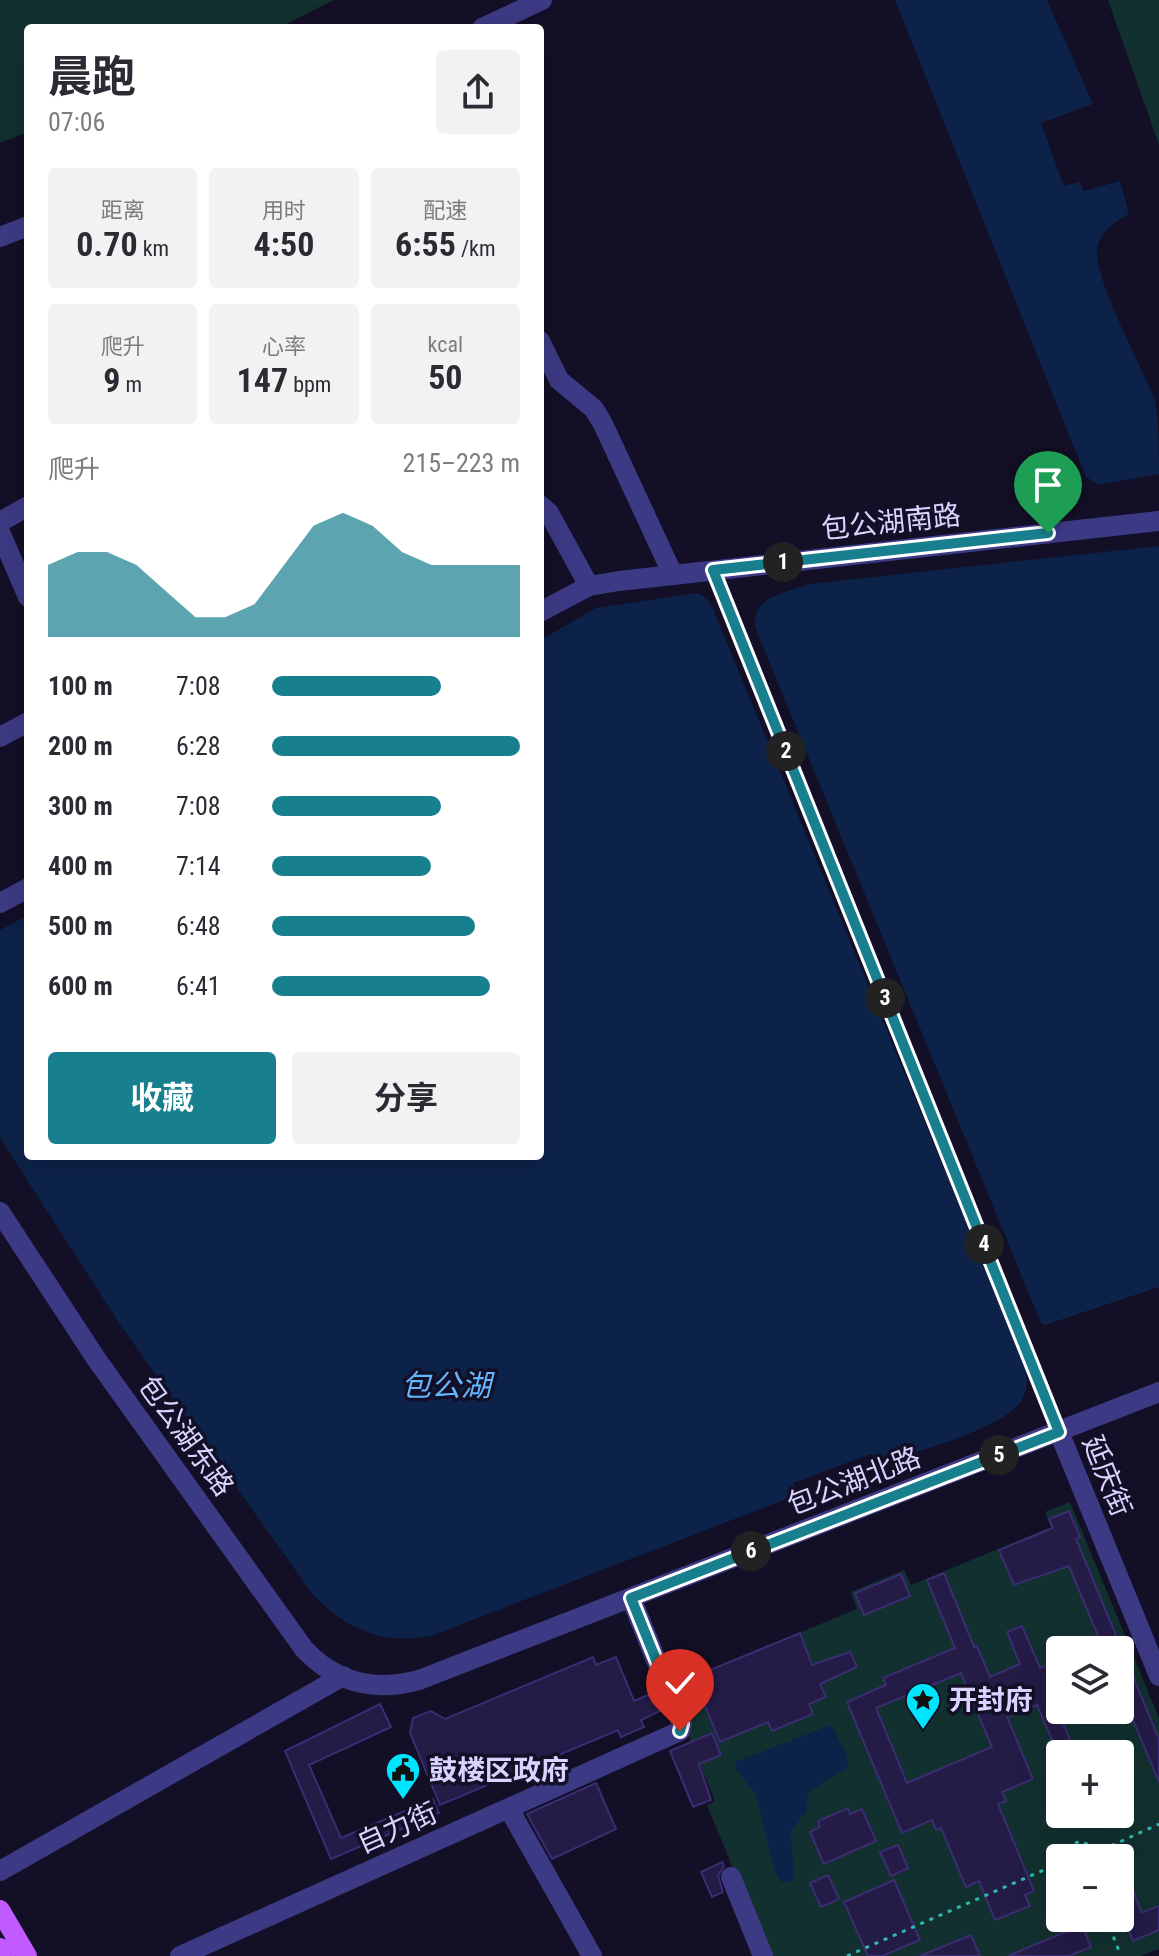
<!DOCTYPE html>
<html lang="zh">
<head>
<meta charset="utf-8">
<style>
  :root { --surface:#fff; --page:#f2f2f3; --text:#2b2b33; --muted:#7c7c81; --accent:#187f8f }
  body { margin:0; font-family:"Roboto Condensed","Noto Sans SC",sans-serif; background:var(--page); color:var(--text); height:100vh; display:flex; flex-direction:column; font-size:30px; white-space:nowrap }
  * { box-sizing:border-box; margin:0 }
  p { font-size:26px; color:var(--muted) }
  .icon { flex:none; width:44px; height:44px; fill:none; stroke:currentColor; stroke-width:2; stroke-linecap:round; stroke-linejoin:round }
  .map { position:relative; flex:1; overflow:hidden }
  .sheet { position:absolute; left:24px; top:24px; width:520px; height:1136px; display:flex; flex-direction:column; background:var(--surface); border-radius:8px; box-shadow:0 8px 32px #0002 }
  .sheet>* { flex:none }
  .tools { position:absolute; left:1046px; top:1636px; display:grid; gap:16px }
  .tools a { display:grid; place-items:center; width:88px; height:88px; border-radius:8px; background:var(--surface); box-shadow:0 8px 32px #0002; font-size:40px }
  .pin { position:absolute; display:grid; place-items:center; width:68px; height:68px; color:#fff; margin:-82px -34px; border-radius:50% 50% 50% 0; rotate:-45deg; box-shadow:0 0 8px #0007 }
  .pin .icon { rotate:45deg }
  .km { position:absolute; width:40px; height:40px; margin:-20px; border-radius:50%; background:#222; color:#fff; font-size:22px; line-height:40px; text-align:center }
  .round { display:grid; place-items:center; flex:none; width:84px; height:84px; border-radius:8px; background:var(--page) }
  .head { display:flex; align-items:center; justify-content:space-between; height:136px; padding:0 24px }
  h1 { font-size:44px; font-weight:700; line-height:60px }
  .metrics { display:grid; grid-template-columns:repeat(3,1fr); gap:12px; height:136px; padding:8px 24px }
  .metrics div { display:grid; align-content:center; border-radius:8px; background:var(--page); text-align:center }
  .metrics b { font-size:34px; font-weight:700 }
  .metrics small { font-size:22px; font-weight:400 }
  .metrics p { font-size:22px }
  .chart { height:224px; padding:16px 24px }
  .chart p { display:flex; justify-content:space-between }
  .chart svg { width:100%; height:144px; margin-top:8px; fill:var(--accent); opacity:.7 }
  .button { display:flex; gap:16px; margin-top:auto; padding:16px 24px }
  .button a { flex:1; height:92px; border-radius:8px; background:var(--accent); color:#fff; font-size:32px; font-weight:700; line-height:92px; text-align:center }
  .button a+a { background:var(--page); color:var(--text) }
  ul { padding:0 24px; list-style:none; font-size:26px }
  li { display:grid; grid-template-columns:128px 96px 1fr; align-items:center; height:60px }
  li i { height:20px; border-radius:10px; background:var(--accent) }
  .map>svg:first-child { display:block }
  .green { fill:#12302f; fill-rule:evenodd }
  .water { fill:#0c2248 }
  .building { fill:#241b47; stroke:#3b2d73; stroke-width:2; fill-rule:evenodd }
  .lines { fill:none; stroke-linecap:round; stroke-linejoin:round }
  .path { stroke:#2fb8b0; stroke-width:3; stroke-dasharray:4 6; stroke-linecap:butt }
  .minor { stroke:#3d3a85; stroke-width:20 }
  .major { stroke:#c25bff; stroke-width:20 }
  .route-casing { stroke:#fff; stroke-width:16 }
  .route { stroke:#187f8f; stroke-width:10 }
  .labels { text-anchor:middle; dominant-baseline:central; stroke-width:7; stroke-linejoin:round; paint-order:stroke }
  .street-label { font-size:28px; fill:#d9d4ff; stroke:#130f26 }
  .poi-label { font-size:28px; font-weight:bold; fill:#d9d4ff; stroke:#130f26; text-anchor:start }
  .water-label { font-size:30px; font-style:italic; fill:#62b6ff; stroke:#130f26 }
</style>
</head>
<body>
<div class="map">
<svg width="1159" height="1956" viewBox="0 0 1159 1956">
  <rect width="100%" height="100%" fill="#130f26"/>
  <path class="green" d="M0 0H334L278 28H28V132L0 143Z
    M1108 0H1159V145Z
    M1070 1502 1159 1718V1949L1141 1956H769L707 1805 715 1801 663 1671 687 1660 694 1676 857 1609 851 1592 904 1570 911 1585 1051 1527 1045 1512ZM1060 1650H1120V1710H1060ZM1060 1754H1120V1814H1060ZM1060 1858H1120V1918H1060Z"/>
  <path class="water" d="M895 0H1047L1093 104 1041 123 1064 186 1080 182 1083 191 1120 181 1129 214C1116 221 1103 230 1098 244 1089 272 1144 370 1155 400 1159 422 1159 451 1159 474L1098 485 1086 477Z
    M1159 546V1287L1045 1325 1041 1323 755 627C753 595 784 594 809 584Z
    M698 593 710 602 1021 1355C1026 1370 1030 1383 1023 1398 1009 1427 920 1450 888 1461L871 1454 793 1483 797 1495 431 1636C382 1645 344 1629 311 1592L121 1326 0 1138V930L28 915V1156H540V640L596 608Z
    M831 1725 846 1753 848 1768 813 1789 807 1796V1810L791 1832 794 1882H781L774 1869 756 1795 736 1769V1762Z"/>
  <path class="building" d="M1069 1511 1080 1537 1076 1539 1159 1739V1782L1120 1689V1650H1104L1069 1566 1014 1585 999 1550 1053 1528 1049 1519Z
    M944 1573 974 1647 977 1646 990 1677 1020 1664 1007 1632 1022 1626 1040 1668 1060 1660V1716L1076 1754H1058L1037 1705 1007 1717 1033 1779 1002 1792 1006 1801 998 1804 1034 1891 1025 1895 1030 1906 995 1920 979 1881 966 1887 941 1828 936 1830 932 1820 902 1833 847 1702 886 1685 883 1678 955 1648 927 1580ZM961 1673 992 1747 907 1783 876 1708Z
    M901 1574 910 1596 864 1615 855 1593Z
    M800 1633 812 1665 850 1652 857 1667 820 1684 826 1697 809 1704 813 1714 772 1731 768 1722 720 1742 693 1677Z
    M593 1657 596 1665 616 1657 634 1701 655 1692 662 1710 641 1720 644 1727 621 1737 618 1730 440 1805 410 1733 413 1718 431 1711 445 1719Z
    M380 1704 391 1727 309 1765 341 1838 433 1799 439 1813 331 1859 285 1751Z
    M712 1733 721 1755 699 1764 711 1800 693 1807 670 1751Z
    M596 1783 616 1829 552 1859 527 1814Z
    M848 1808 850 1814 862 1809 876 1841 824 1864 810 1832 820 1827 818 1821Z
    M898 1845 908 1868 891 1876 880 1852Z
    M1120 1860 1142 1913 1159 1906V1930L1133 1941 1120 1910Z
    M722 1862 724 1866 718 1876 723 1892 712 1897 701 1872Z
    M828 1875 839 1899 821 1907 810 1883Z
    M894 1880 920 1940 882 1956H868L844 1902Z
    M1082 1925 1091 1947 1069 1956H1008Z
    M971 1935 980 1956H920Z"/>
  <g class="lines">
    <path class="path" d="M721 589 1051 1413
      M1093 1854 1159 1824
      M1065 1858 1067 1847 1080 1841 1089 1845 1093 1858
      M1106 1918 1119 1951
      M847 1956 1060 1863"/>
    <path class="minor" d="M482 28 542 0
      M0 237 28 226
      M540 341 559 380 594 409 603 424 673 575
      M540 505 549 513 589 586
      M0 522 28 506
      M0 532 28 597
      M540 612 589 586 619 581 1159 521
      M0 737 28 722
      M0 903 28 888
      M0 1212 97 1360 304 1649C336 1683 375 1692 419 1680L1159 1392
      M1059 1432 1159 1676
      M509 1809 592 1956
      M0 1871 343 1676
      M731 1877 763 1956
      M180 1956 680 1731 682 1724 631 1598"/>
    <path class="major" d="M0 1910 27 1956
      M0 1948 5 1956"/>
  </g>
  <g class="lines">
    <g class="route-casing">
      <path id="route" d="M680 1731 682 1724 631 1598 1059 1432 713 570 1048 533"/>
    </g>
    <use href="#route" class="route"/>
  </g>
  <defs>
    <g id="sight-pin" transform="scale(1.8)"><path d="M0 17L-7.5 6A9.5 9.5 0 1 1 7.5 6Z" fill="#00e5ff" stroke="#130f26"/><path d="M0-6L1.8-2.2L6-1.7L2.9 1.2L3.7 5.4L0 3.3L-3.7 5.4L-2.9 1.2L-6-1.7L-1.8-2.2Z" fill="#111"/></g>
    <g id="civic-pin" transform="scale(1.8)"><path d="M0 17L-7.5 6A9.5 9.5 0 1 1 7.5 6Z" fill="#00e5ff" stroke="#130f26"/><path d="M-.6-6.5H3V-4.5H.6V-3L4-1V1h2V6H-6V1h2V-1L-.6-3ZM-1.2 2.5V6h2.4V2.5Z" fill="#111"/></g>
  </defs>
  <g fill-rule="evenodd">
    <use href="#sight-pin" x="923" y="1700"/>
    <use href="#civic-pin" x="403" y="1770"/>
  </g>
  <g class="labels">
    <g class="street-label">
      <text transform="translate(891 522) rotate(-6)">包公湖南路</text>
      <text transform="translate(186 1436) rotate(54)">包公湖东路</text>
      <text transform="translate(1107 1476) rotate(68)">延庆街</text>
      <text transform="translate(854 1481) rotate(-21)">包公湖北路</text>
      <text transform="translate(397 1828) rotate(-24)">自力街</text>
    </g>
    <g class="poi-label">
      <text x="949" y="1700">开封府</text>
      <text x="429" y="1770">鼓楼区政府</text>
    </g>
    <g class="water-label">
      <text x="446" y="1385">包公湖</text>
    </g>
  </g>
</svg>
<div class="tools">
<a><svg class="icon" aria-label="layers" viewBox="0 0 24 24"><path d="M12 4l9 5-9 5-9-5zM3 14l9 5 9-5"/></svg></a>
<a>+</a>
<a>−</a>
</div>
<div class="pin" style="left:1048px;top:533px;background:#1e9e55"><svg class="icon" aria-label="arrive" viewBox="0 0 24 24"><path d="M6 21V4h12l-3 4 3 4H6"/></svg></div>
<div class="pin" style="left:680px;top:1731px;background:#d93025"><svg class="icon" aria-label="check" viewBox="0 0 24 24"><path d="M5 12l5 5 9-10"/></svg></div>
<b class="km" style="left:783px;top:562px">1</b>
<b class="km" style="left:786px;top:751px">2</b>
<b class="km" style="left:885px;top:998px">3</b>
<b class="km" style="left:984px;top:1244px">4</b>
<b class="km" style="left:999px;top:1455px">5</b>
<b class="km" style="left:751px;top:1551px">6</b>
<section class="sheet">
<div class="head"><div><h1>晨跑</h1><p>07:06</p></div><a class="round"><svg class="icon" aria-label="share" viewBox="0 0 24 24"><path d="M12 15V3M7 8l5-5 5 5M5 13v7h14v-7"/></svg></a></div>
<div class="metrics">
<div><p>距离</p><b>0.70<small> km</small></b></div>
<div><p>用时</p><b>4:50</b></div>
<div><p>配速</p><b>6:55<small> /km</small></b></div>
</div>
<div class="metrics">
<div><p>爬升</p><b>9<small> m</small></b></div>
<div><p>心率</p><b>147<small> bpm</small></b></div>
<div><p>kcal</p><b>50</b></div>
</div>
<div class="chart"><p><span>爬升</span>215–223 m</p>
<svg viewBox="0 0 160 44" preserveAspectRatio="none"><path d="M0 44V22L10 18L20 18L30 22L40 30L50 38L60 38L70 34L80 22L90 10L100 6L110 10L120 18L130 22L140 22L150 22L160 22V44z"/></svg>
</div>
<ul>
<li><b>100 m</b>7:08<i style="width:68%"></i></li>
<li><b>200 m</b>6:28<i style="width:100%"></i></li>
<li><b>300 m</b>7:08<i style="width:68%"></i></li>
<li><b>400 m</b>7:14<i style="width:64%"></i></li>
<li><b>500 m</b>6:48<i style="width:82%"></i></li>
<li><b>600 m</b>6:41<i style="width:88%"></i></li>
</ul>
<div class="button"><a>收藏</a><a>分享</a></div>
</section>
</div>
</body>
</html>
